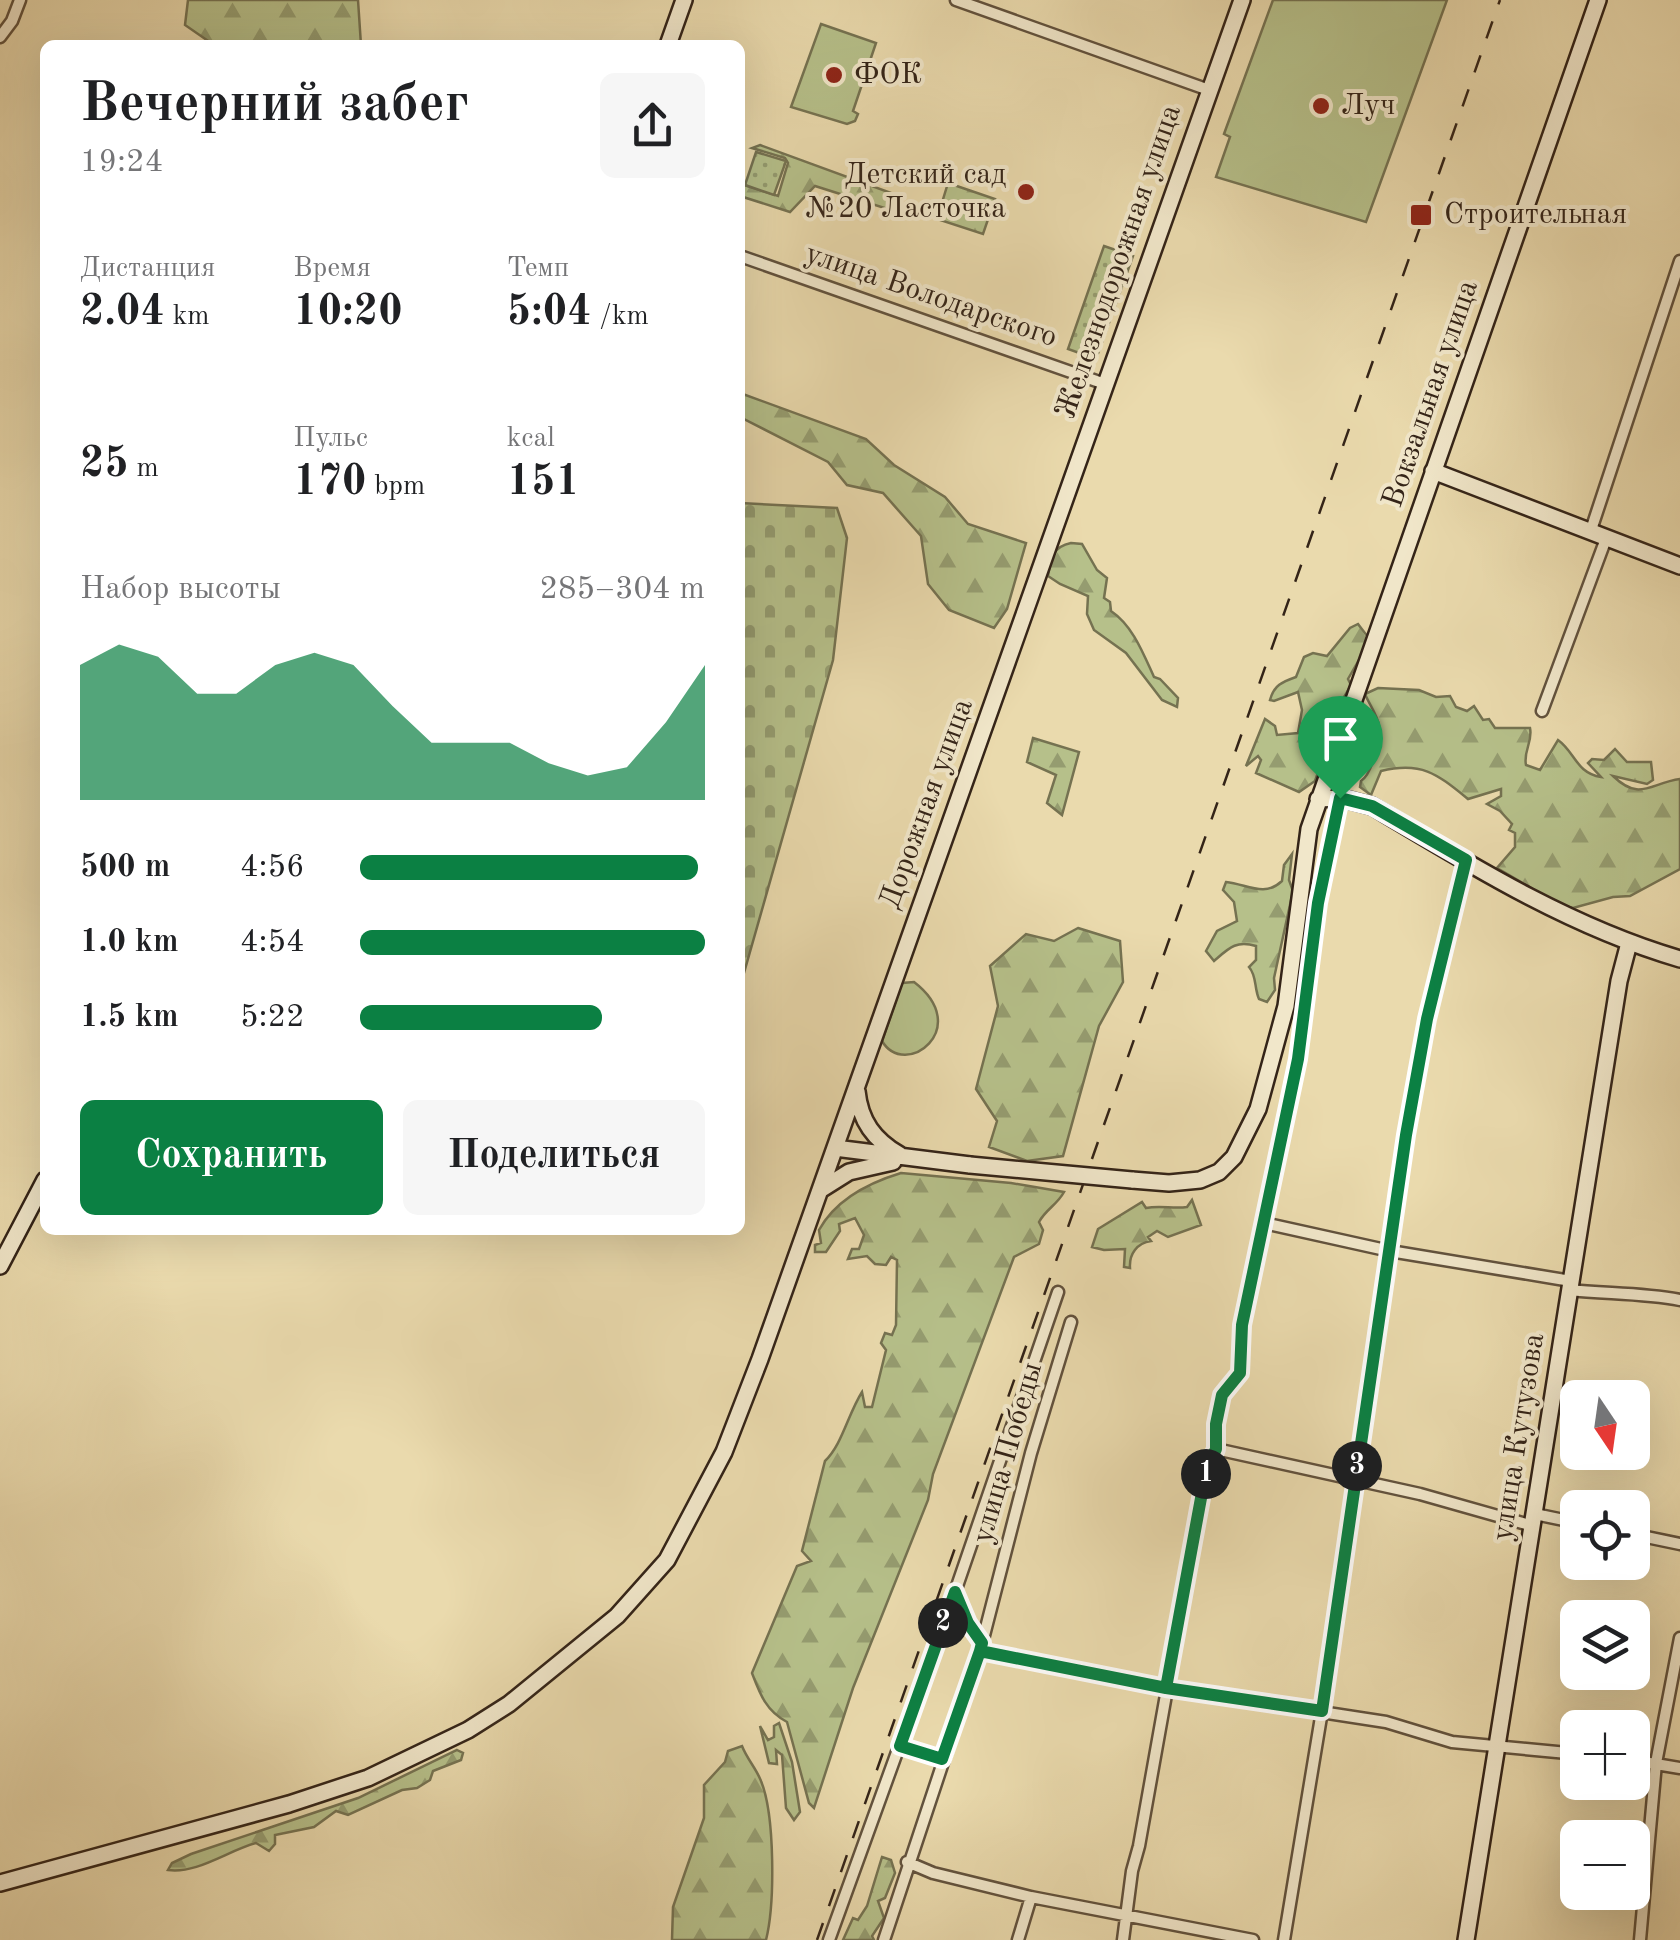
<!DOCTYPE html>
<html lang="ru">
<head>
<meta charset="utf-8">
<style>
  :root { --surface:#fff; --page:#f6f6f6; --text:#202124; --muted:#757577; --accent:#0b8043 }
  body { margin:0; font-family:"Old Standard TT",serif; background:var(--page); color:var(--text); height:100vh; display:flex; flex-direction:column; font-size:38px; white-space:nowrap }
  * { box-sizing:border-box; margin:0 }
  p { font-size:32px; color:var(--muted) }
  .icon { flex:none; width:55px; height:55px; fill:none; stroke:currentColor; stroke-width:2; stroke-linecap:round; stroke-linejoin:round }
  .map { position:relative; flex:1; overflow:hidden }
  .panel { position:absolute; left:40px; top:40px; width:705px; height:1195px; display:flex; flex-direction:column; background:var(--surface); border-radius:15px; box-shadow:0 10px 40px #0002 }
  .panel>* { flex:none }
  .needle { width:65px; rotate:167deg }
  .controls { position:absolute; left:1560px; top:1380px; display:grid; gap:20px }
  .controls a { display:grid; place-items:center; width:90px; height:90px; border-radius:15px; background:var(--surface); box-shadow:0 10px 40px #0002; font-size:50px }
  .pin { position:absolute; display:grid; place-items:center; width:85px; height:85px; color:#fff; margin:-102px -42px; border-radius:50% 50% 50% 0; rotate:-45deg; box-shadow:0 0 10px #0007 }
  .pin .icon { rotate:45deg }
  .km { position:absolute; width:50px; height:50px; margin:-25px; border-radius:50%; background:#222; color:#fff; font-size:28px; line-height:50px; text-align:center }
  .round { display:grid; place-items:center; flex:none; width:105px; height:105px; border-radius:15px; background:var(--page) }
  .head { display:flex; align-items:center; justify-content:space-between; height:170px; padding:0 40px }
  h1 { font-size:55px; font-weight:700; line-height:75px }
  .metrics { display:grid; grid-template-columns:repeat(3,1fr); gap:15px; height:170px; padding:10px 40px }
  .metrics div { display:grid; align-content:center }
  .metrics b { font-size:42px; font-weight:700 }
  .metrics small { font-size:28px; font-weight:400 }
  .metrics p { font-size:28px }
  .chart { height:280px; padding:20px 40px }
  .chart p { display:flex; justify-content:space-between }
  .chart svg { width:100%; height:180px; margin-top:10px; fill:var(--accent); opacity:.7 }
  .cta { display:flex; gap:20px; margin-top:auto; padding:20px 40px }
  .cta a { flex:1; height:115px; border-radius:15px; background:var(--accent); color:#fff; font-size:40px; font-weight:700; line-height:115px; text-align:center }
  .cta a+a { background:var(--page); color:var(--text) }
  ul { padding:0 40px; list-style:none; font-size:32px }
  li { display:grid; grid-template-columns:160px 120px 1fr; align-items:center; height:75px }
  li i { height:25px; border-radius:12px; background:var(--accent) }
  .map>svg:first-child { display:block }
  .green { fill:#b6c08a; stroke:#757251; stroke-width:2.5 }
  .forest { fill:url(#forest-firs); stroke:#757251; stroke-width:2.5 }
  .cemetery { fill:url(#cemetery-stones); stroke:#757251; stroke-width:2.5 }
  .park { fill:url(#park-dots); stroke:#757251; stroke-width:2.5 }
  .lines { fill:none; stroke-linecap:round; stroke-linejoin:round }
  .street-casing { stroke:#62523d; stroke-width:15 }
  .secondary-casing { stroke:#342418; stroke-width:20 }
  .street { stroke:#f1e7ca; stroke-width:10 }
  .secondary { stroke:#f1e7ca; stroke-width:15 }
  .rail { stroke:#342418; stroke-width:2.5; stroke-dasharray:18 18; stroke-linecap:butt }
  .secondary-bridge-casing { stroke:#342418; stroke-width:20; stroke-linecap:butt }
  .secondary-bridge { stroke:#f1e7ca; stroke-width:15 }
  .route-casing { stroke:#fff; stroke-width:20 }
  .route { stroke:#0b8043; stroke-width:12 }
  .poi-dot { fill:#8f2418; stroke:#f1e7ca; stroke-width:4 }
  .labels { text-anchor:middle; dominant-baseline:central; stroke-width:8; stroke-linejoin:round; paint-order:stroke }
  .poi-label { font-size:30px; fill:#342418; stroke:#f1e7ca; text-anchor:start }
  .street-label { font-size:30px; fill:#342418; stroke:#f1e7ca }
</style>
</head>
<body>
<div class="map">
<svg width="1680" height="1940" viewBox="0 0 1680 1940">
  <defs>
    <pattern id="forest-firs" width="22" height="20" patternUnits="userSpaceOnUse" patternTransform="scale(2.5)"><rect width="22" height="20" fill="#b6c08a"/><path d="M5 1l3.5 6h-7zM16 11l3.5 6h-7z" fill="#959c70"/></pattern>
    <pattern id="cemetery-stones" width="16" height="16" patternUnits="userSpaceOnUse" patternTransform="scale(2.5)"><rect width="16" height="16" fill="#b6c08a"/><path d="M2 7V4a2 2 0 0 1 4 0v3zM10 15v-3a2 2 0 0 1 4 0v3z" fill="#959c70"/></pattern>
    <pattern id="park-dots" width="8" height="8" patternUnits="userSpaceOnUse" patternTransform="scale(2.5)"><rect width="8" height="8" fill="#b6c08a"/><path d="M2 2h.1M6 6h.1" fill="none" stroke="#959c70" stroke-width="1.8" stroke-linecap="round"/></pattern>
  </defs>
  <rect width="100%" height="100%" fill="#eadaad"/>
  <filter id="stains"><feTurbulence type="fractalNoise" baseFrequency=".002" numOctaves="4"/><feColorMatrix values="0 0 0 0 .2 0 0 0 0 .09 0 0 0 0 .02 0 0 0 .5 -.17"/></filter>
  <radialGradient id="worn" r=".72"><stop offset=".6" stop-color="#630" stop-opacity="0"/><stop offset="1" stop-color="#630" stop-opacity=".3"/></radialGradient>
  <path class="green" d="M1273 0H1447L1366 222 1216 177 1230 137 1224 134Z
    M821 24 876 43 853 111 858 114 855 121 847 124 791 107Z
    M914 982C974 1028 905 1080 882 1041L902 983Z"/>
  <path class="forest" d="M188 0H358L361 45H214L185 25Z
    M760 145 902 197 897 212 815 186 790 212 740 196 741 184 778 196 788 163 785 158 752 148Z
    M948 183 995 199 983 234 937 219Z
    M740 393 866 439 894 465 945 497 968 524 1026 543 1007 609 994 628 949 610 928 584 921 536 883 493 847 485 828 462 740 417Z
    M1071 543 1082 544 1097 570 1107 578 1104 598 1110 602 1111 611C1133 626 1143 653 1154 677L1160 679 1178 698 1177 707 1162 700 1126 653 1094 630 1087 614 1088 596 1060 584 1048 576C1051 558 1052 547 1071 543Z
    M1358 624 1368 637 1367 646 1348 679 1351 685 1336 711 1337 719 1315 781 1299 792 1256 773 1261 760 1258 756 1246 766 1265 719 1275 726 1277 735 1298 733 1302 710 1298 692 1274 701 1270 700C1274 685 1282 682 1296 677L1304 657 1313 653 1327 656 1350 628Z
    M1378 688 1419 690 1436 697 1450 696 1456 707 1467 711 1474 706 1483 720 1489 719 1495 728H1530C1533 742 1523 751 1526 765L1540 770 1558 740C1575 752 1576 773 1601 777L1588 763 1592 759 1604 760 1615 749 1627 762H1651L1653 780 1647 784 1613 776C1640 802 1650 783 1680 779V869L1630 896 1613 897 1573 908 1560 905 1497 868 1515 847V833L1509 830 1512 824 1500 811 1487 804 1501 796V789L1468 799C1437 774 1422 761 1381 771L1371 795 1360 787 1361 781C1372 774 1381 739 1379 726 1378 716 1369 704 1365 694Z
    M1033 738 1079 752 1062 815 1047 803 1056 775 1027 762Z
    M1292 854 1289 880 1293 891 1274 978 1275 990 1267 1002 1259 999C1254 988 1257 976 1249 967L1256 960V946C1236 940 1229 948 1214 961L1206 951 1217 931 1237 921 1234 902 1223 890 1226 882C1247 884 1264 898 1282 881L1284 865Z
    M1078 928 1120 941 1123 982 1099 1026 1063 1156 1027 1161 989 1147 997 1121 976 1089 998 1006 990 966 1026 934 1054 941Z
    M901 1173 1011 1183 1064 1192C1057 1205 1046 1209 1039 1222L1043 1230 1039 1244 1014 1257 933 1474 928 1500 853 1688 814 1808 809 1803 787 1722C766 1711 760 1694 752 1673L797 1566 811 1561 802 1551 825 1461C842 1445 848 1414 862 1392L865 1407H872L886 1350 881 1343 885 1333 892 1335 896 1325 897 1260 891 1257 886 1265 875 1264 867 1256 848 1259 852 1249H859L864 1235 855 1218 839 1224 840 1231 826 1252H815V1245L821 1243 819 1230C836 1199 868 1183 901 1173Z
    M1192 1200 1201 1225 1168 1237 1157 1231 1148 1237 1151 1241C1137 1243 1129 1254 1130 1268L1124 1267 1125 1249 1104 1250 1092 1247 1098 1229 1142 1202 1146 1208C1160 1205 1173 1209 1187 1207Z
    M779 1723 792 1762 800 1812 794 1820 786 1808 782 1755 776 1750 777 1764 769 1763 760 1726 768 1740 774 1737V1726Z
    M742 1746C747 1759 756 1768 761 1781 775 1815 775 1904 766 1940H672L673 1907 704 1818V1785L725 1762 728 1751Z
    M457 1750 463 1753 461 1760 433 1771 430 1780 417 1788 402 1790 348 1815 336 1811 314 1827 275 1835V1844L269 1851 256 1843C227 1851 197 1874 168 1870L172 1863 191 1854 358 1798Z
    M882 1857 891 1860 895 1873 885 1898 878 1901 884 1918 872 1936 874 1940H843L853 1918 858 1920 867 1906Z"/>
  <path class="cemetery" d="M740 503 837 508 847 538 833 660 740 987Z"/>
  <path class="park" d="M756 152 786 161 774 195 745 185Z
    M1104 246 1133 256 1096 359 1068 349Z"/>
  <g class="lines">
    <g class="street-casing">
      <path id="street" d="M956 0 1209 90
        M0 37 12 21 20 0
        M740 256 1105 384
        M1591 530 1680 261
        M1542 711 1607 536
        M1264 1223 1390 1251 1571 1281
        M1569 1290C1607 1294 1643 1293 1680 1300
        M1216 1449 1420 1494 1533 1526
        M1535 1514 1578 1523
        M1632 1534 1680 1544
        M955 1593 968 1623 982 1643
        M980 1651 1166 1688 1386 1722 1452 1742 1578 1754
        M900 1746 942 1759
        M1632 1760 1680 1768
        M907 1862 933 1873 1031 1897 1253 1940
        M829 1940 955 1592 1058 1292
        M884 1940 980 1651 1031 1453 1071 1322
        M1018 1940 1031 1897
        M1123 1940 1132 1871 1139 1846 1206 1471 1216 1449V1425L1222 1395 1240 1373 1242 1325 1298 1059 1318 903 1341 798
        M1284 1940 1322 1711 1406 1135 1427 1019 1466 860
        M1640 1940 1656 1763 1680 1638"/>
    </g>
    <g class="secondary-casing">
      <path id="secondary" d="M668 45 684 0
        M1433 471 1680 566
        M1318 799 1341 798 1372 806C1470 865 1570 927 1680 959
        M857 1091C860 1121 874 1140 900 1155
        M835 1148 970 1165
        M1132 1180 1169 1183 1200 1180 1219 1172 1234 1157 1258 1109 1286 1006 1309 829 1598 0
        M822 1189 849 1172 893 1162
        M0 1266 45 1180
        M0 1883 289 1804 368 1778 468 1730 509 1704 617 1616 667 1560 724 1452 760 1359 1242 0
        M1466 1940 1619 981 1629 943"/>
    </g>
    <use href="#street" class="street"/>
    <use href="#secondary" class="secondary"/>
    <path class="rail" d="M817 1940 1500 0"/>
    <g class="secondary-bridge-casing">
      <path id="secondary-bridge" d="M970 1165 1132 1180"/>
    </g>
    <use href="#secondary-bridge" class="secondary-bridge"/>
  </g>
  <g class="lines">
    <g class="route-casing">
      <path id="route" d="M1340 798 1318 903 1298 1059 1242 1325 1240 1373 1222 1395 1216 1424V1449L1206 1471 1166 1688 980 1651 942 1759 900 1746 955 1592 968 1623 982 1643 980 1651 1166 1688 1322 1711 1406 1135 1427 1019 1466 860 1372 806 1340 798"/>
    </g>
    <use href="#route" class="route"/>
  </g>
  <g class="poi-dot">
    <circle cx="834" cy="75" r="10"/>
    <circle cx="1321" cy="106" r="10"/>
    <circle cx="1026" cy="192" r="10"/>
    <rect x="1409" y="203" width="24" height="24" rx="5"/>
  </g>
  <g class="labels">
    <g class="poi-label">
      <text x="854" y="75">ФОК</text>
      <text x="1341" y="106">Луч</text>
      <text x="1006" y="175" text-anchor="end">Детский сад<tspan x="1006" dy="34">№20 Ласточка</tspan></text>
      <text x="1444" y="215">Строительная</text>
    </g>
    <g class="street-label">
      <text transform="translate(1119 262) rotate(-71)">Железнодорожная улица</text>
      <text transform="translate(931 296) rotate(19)">улица Володарского</text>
      <text transform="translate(1431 394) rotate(-71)">Вокзальная улица</text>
      <text transform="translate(927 804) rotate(-70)">Дорожная улица</text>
      <text transform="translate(1519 1437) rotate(-81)">улица Кутузова</text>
      <text transform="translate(1008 1453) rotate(-74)">улица Победы</text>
    </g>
  </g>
  <rect width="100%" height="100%" filter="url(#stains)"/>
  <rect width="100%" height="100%" fill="url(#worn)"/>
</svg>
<div class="controls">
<a><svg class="needle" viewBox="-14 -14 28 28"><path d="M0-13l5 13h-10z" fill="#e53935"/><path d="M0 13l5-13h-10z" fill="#757577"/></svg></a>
<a><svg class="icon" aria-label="locate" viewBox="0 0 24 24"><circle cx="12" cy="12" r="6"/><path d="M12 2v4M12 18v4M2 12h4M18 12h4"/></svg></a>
<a><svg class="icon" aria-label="layers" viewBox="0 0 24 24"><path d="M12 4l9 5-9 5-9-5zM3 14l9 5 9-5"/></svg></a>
<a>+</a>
<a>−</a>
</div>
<div class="pin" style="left:1340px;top:798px;background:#1e9e55"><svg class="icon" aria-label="arrive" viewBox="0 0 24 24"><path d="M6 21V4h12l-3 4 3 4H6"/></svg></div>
<b class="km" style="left:1206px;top:1474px">1</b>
<b class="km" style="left:943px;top:1623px">2</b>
<b class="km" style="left:1357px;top:1466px">3</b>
<section class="panel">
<div class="head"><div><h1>Вечерний забег</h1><p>19:24</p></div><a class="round"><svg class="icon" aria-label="share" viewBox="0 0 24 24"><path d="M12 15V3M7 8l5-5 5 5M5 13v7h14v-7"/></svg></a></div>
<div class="metrics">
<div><p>Дистанция</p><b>2.04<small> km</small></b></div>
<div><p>Время</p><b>10:20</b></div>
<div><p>Темп</p><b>5:04<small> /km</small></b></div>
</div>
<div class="metrics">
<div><b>25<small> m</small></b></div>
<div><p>Пульс</p><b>170<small> bpm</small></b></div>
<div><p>kcal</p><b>151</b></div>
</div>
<div class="chart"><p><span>Набор высоты</span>285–304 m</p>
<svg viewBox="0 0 160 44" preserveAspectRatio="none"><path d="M0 44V11L10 6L20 9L30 18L40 18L50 11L60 8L70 11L80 21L90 30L100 30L110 30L120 35L130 38L140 36L150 25L160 11V44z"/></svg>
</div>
<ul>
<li><b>500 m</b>4:56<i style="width:98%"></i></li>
<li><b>1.0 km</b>4:54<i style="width:100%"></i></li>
<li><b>1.5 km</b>5:22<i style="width:70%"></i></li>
</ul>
<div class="cta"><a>Сохранить</a><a>Поделиться</a></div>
</section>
</div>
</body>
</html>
